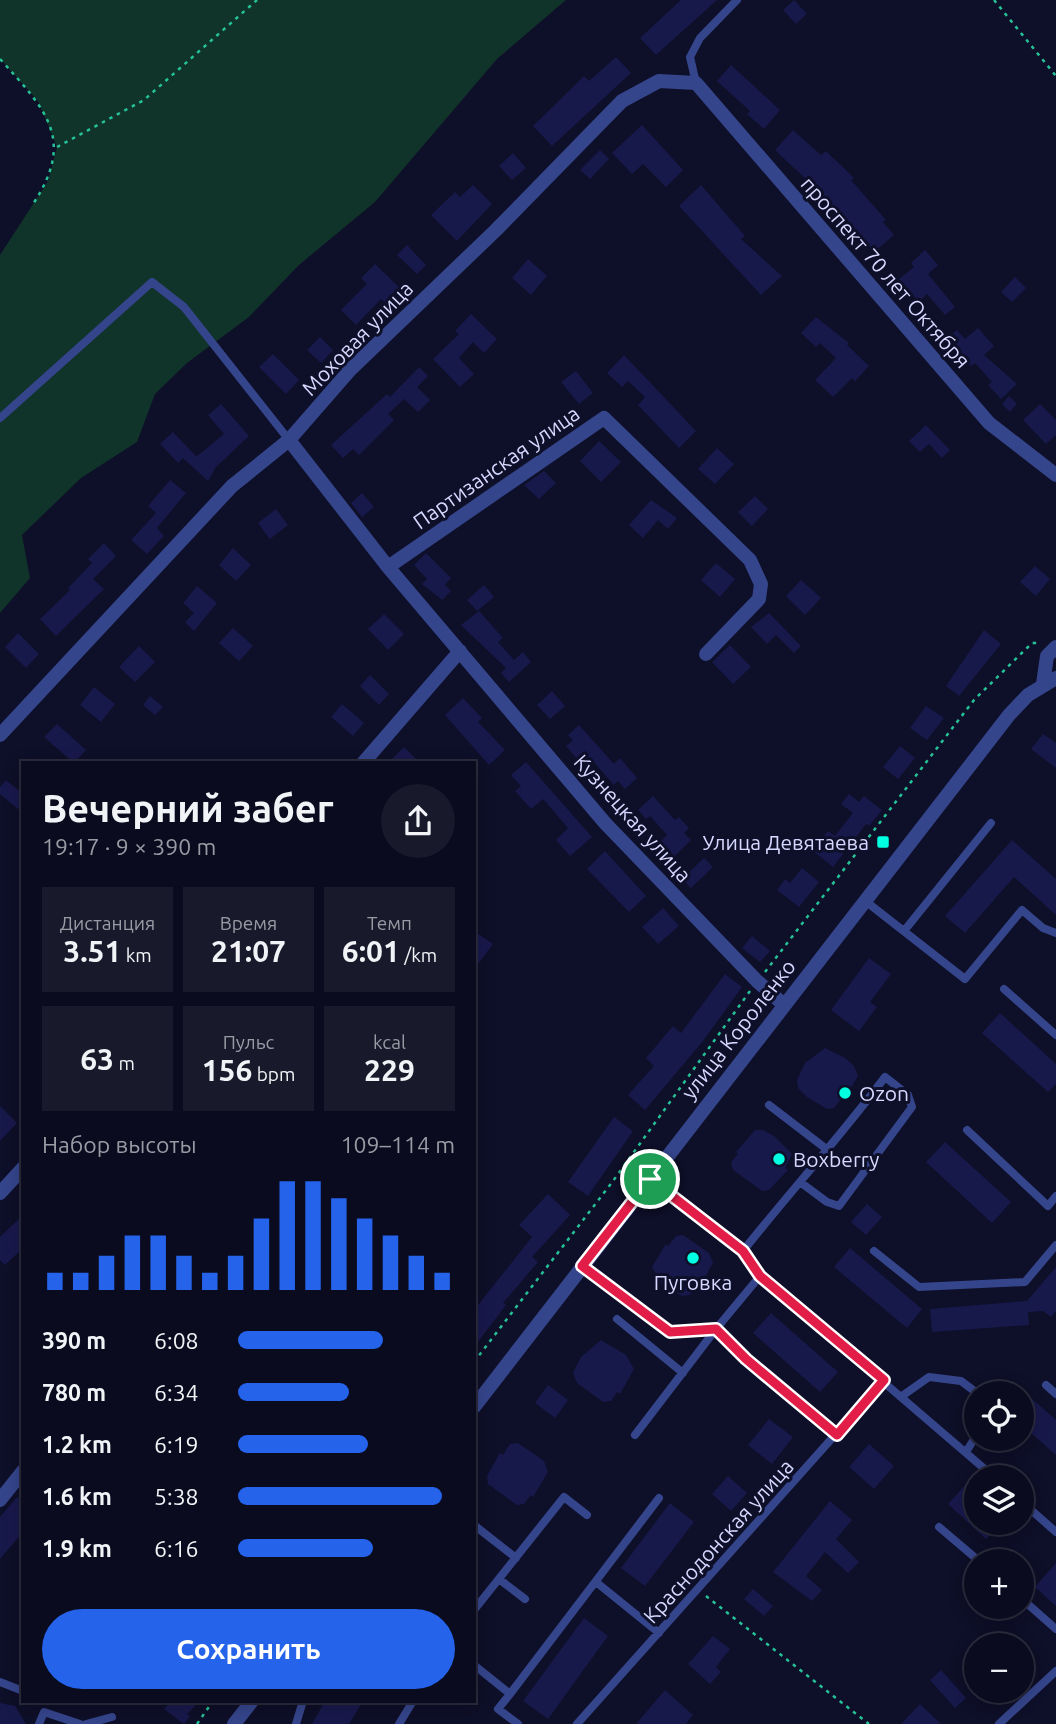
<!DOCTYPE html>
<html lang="ru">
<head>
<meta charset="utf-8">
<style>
  :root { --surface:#0a0b1e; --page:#18192b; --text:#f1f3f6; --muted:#999ba4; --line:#2a2b3c; --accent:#2563eb }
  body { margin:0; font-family:Ubuntu,sans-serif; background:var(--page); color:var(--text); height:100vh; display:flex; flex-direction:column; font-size:26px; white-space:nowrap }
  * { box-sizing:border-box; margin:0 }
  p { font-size:23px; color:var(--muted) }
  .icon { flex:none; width:38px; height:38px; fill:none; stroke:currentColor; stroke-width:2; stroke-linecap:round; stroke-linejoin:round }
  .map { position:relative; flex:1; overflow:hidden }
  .sheet { position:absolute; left:21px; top:761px; width:455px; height:942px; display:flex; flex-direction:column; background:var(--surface); border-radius:0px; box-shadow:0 4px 18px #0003,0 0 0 2px var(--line) }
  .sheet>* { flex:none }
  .tools { position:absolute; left:964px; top:1381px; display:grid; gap:14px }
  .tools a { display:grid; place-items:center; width:70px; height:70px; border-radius:50%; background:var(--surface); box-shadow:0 4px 18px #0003,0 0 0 2px var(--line); font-size:35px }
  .pin { position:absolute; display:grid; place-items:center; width:60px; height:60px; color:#fff; margin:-30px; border:4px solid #fff; border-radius:50%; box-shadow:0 2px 7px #0007 }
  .round { display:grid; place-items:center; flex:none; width:74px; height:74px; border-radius:37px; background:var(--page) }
  .headline { display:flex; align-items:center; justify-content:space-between; height:119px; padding:0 21px }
  h1 { font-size:38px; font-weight:700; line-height:52px }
  .stats { display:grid; grid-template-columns:repeat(3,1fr); gap:10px; height:119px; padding:7px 21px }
  .stats div { display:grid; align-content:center; border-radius:0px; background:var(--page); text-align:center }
  .stats b { font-size:30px; font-weight:700 }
  .stats small { font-size:19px; font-weight:400 }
  .stats p { font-size:19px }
  .chart { height:196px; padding:14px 21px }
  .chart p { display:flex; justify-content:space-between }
  .chart svg { width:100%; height:126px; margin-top:7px; stroke:var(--accent); stroke-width:6 }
  .button { display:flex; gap:14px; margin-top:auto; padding:14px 21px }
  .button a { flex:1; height:80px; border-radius:42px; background:var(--accent); color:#fff; font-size:28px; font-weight:700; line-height:80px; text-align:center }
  ul { padding:0 21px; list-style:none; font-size:23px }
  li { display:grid; grid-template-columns:112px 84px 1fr; align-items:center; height:52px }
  li i { height:18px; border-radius:9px; background:var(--accent) }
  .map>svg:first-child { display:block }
  .green { fill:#10332a }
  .building { fill:#18194b }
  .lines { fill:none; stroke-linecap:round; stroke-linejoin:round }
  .path { stroke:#26c297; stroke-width:2.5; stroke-dasharray:3.5 5; stroke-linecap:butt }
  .service { stroke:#35458b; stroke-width:8 }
  .minor { stroke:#35458b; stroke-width:14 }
  .tertiary { stroke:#35458b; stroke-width:14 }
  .route-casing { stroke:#fff; stroke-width:14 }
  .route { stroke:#e11d48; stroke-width:9 }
  .poi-dot { fill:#01ffe1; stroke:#0e0f28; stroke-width:2.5 }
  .labels { text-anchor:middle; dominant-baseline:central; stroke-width:6; stroke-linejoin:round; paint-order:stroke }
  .street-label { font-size:21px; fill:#d5d9ff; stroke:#0e0f28 }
  .poi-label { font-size:21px; fill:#d5d9ff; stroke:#0e0f28; text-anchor:start }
</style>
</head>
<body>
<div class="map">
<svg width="1056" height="1724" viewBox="0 0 1056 1724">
  <rect width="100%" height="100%" fill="#0e0f28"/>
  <path class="green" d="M0 0H566L497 59 375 202 299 265 249 317 187 363 155 394 137 442 81 478 22 535 30 578 0 613V255L48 181 57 147 38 101 0 59Z"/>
  <path class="building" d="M681 0H717L656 55 640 38Z
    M794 0 807 14 796 24 783 10Z
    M616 57 631 73 552 146 533 126 584 76 589 81Z
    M731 65 780 110 764 129 747 114 750 111 717 81Z
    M642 125 683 170 666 187 643 164 632 174 612 153Z
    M793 130 821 155 826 151 854 178 851 180 886 220 883 222 894 235 874 252 830 202 775 150Z
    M600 150 609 159 590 179 580 170Z
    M513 153 526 168 512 180 499 166Z
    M473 185 492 204 457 241 431 215 455 192 460 197Z
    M701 185 745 236 741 239 782 276 761 295 679 206Z
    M407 245 426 265 417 274 397 255Z
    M925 250 938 265 928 274 955 307 945 315 927 294 919 302 899 279 914 267 911 263Z
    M528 259 547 276 531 295 512 278Z
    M375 264 402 290 387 304 381 299 356 325 341 310 367 284 361 278Z
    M1015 277 1026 288 1012 302 1001 292Z
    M471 314 497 339 484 353 473 342 459 358 474 374 460 387 433 359 459 334 455 331Z
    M816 317 849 343 847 345 869 366 855 381 852 378 833 397 815 380 836 358 820 343 816 347 801 333Z
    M978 328 994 346 984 355 1017 384 1001 399 988 385 992 382 975 363 971 366 947 338 957 330 965 339Z
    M320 337 333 350 321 363 307 350Z
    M273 354 299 380 286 394 259 367Z
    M624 355 696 431 679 448 638 405 645 397 628 381 622 387 607 373Z
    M419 367 428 376 417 387 430 400 418 412 404 399 388 414 394 420 359 455 353 449 343 458 331 445 387 394 390 397Z
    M576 371 593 393 579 404 561 382Z
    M1009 396 1017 404 1010 412 1002 404Z
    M221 404 249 436 216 467 208 481 183 458 178 463 160 444 173 432 196 456 201 453 224 434 208 415Z
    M1040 404 1056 420V435L1046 444 1023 420Z
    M926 425 950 450 942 458 929 444 920 452 909 441Z
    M599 441 621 462 601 482 580 461Z
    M717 448 734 464 715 484 698 469Z
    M544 471 556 483 539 499 524 485Z
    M170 480 186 493 157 528 164 536 147 554 131 540 156 513 148 506Z
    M362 493 374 507 362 517 351 503Z
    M755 496 768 509 752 526 738 512Z
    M651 500 677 518 668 529 658 520 643 538 629 525Z
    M276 509 288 525 270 539 258 523Z
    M104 543 116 556 93 579 104 589 56 636 40 619 70 590 68 588 92 563 88 559Z
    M233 548 251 565 236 581 219 565Z
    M426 553 451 578 445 585 451 591 442 600 422 584 427 579 414 565Z
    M716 563 735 579 720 597 701 580Z
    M1035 566 1050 579 1036 596 1020 582Z
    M801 580 821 598 805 615 786 596Z
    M484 585 494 597 477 611 467 600Z
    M197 586 217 603 194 631 185 622 194 613 183 603Z
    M479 611 503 638 498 642 514 660 523 652 531 662 509 682 501 673 506 668 461 625Z
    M769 613 801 646 794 653 776 635 767 644 751 627Z
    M384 614 404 634 388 650 368 629Z
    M233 628 253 646 239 661 219 643Z
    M984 630 1001 644 959 696 946 686Z
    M18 633 39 654 26 668 5 647Z
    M730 645 751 667 733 684 712 662Z
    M139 646 155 662 135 682 119 667Z
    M370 675 389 694 379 705 360 686Z
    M94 687 115 704 101 722 80 705Z
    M552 691 565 706 550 719 537 705Z
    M150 696 163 707 155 715 143 705Z
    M463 698 482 718 478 722 505 750 489 765 445 715Z
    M342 704 364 723 353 736 331 717Z
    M926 706 944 718 927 740 910 728Z
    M57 724 86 750 74 763 44 737Z
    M579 725 614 764 620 758 637 778 625 789 618 781 614 785 591 759 583 766 566 746 573 740 568 735Z
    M1043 734 1056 743V768L1031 749Z
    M900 746 915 758 898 779 883 767Z
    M404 747 420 763H388Z
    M526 762 592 837 570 856 556 840 568 828 543 799 531 809 515 791 521 786 511 775Z
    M6 780 23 794V813L0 794V787Z
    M849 794 859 802 864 796 882 810 869 826 866 824 833 867 813 851 828 831 835 836 853 813 841 804Z
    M653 796 675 820 679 817 689 828 684 833 691 840 673 858 659 843 667 835 650 816 646 819 638 810Z
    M1012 840 1056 879V915L1014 877 965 933 945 916Z
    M605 851 646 896 629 912 587 869Z
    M704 858 713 867 691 888 682 879Z
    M802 868 819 882 799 907 777 890 785 879 790 883Z
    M663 908 679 926 658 944 642 927Z
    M474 931 493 944 474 969Z
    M752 936 770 951 760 962 742 948Z
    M869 958 891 974 870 1002 877 1007 859 1031 831 1010Z
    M725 974 742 987 703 1041 645 1110 628 1095 654 1066 646 1058 673 1026 681 1033Z
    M1000 1013 1056 1064V1084L1048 1092 982 1033Z
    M825 1048 845 1058 854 1066 858 1076 843 1101 841 1099 834 1108 827 1109 807 1097 798 1088 797 1080 805 1063Z
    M0 1106 17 1123 0 1141Z
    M614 1117 633 1131 588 1196 568 1182Z
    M755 1130H763L774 1136 792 1154 785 1168 788 1170 769 1190 762 1191 733 1170 731 1162 738 1154 736 1152Z
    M945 1142 1011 1202 992 1223 926 1162Z
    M548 1194 570 1215 532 1257 538 1262 503 1303 506 1305 474 1347V1310L532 1237 519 1225Z
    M867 1204 882 1217 866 1235 851 1222Z
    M23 1215V1248L5 1265 0 1260V1237Z
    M683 1235 709 1253 713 1263 699 1288 696 1286 690 1295 682 1296 661 1283 652 1267 666 1244 668 1246 676 1236Z
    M850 1248 922 1309 907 1328 834 1267Z
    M1056 1267V1311L1051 1317 1043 1311 1028 1312 1029 1325 932 1332 930 1309 1027 1301Z
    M771 1313 838 1372 820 1392 753 1333Z
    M601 1340 626 1355 634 1369 620 1394 617 1392 611 1401 603 1402 577 1383 573 1373 581 1357Z
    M548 1385 568 1400 555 1418 535 1403Z
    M1022 1390 1056 1420V1455L1022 1425Z
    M769 1419 793 1437 772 1464 748 1445Z
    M518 1443 544 1461 548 1472 533 1497 531 1495 524 1504 517 1505 488 1484 487 1476 500 1453 503 1455 510 1444Z
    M869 1444 894 1466 874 1489 849 1467Z
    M728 1476 747 1493 731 1511 712 1494Z
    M968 1482 976 1490V1522H1001L986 1539 948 1504Z
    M17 1497 23 1503V1532L0 1559V1517Z
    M830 1501 852 1520 836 1539 859 1562 848 1573 825 1552 806 1576 822 1590 812 1601 773 1572Z
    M670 1503 694 1522 645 1586 621 1568Z
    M1056 1563V1606L1035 1587Z
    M753 1589 773 1606 764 1616 744 1599Z
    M584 1618 608 1636 548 1719 523 1701Z
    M713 1636 730 1649 716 1667 721 1672 710 1684 688 1664Z
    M941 1670 966 1698 955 1708 930 1680Z
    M665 1690 693 1715 686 1724H636Z
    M171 1701H200L187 1714 190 1716 184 1724 164 1709Z
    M325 1701H363L349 1724H312Z
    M0 1703 15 1706 26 1724H0Z
    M920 1704 941 1724H901Z"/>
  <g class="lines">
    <path class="path" d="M994 0 1056 76
      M0 59C46 110 76 139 33 204
      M57 147 144 100 257 0
      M765 972 974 700 1032 643H1039
      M474 1362 613 1181 750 991
      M706 1596 869 1724
      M197 1724 213 1701"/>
    <path class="service" d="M696 83 690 57 700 38 737 0
      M0 418 152 282 184 307 289 440
      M864 900 965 979 1022 910 1043 928 1056 933
      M904 931 991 823
      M1004 989 1056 1035
      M769 1105 829 1151
      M967 1130 1048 1206 1056 1196
      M650 1179 743 1251 760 1276 994 1477
      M743 1251C790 1192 840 1137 885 1077L908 1095 912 1107 839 1206 827 1202 800 1182
      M874 1251 919 1287 1025 1282 1056 1245
      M582 1266 670 1333 716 1329 635 1435
      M760 1276 716 1329 746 1359 837 1435
      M617 1319 683 1373
      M1046 1385 1056 1394
      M902 1396 929 1377 961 1381 977 1393
      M966 1452 976 1436
      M1022 1502 1056 1532
      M474 1525 516 1558
      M939 1527 979 1561
      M499 1579 525 1599
      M596 1582 659 1633
      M1022 1599 1056 1629
      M474 1610 564 1497 587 1515
      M474 1665 510 1694 659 1498
      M0 1682 23 1691
      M510 1694 498 1709 518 1724
      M39 1724 44 1712 80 1724
      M86 1724 112 1717
      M296 1724 303 1701
      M399 1724 413 1701
      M577 1724 884 1380
      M999 1724 1056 1671"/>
    <path class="minor" d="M289 440 388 567 605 823 757 981 783 1004
      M388 567 604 418 750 560 761 584 759 599 706 654
      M1043 684 1047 656 1056 647
      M0 735 232 486 289 440 350 370 496 230 622 101 659 81 696 83 989 423 1056 475
      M363 763 460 651
      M0 1193 23 1168
      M0 1500 23 1471"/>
    <path class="tertiary" d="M474 1407 1009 715 1028 695 1056 678
      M234 1724 252 1701"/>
  </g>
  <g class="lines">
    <g class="route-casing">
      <path id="route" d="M650 1179 743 1251 760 1276 884 1380 837 1435 746 1359 716 1329 670 1332 582 1266Z"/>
    </g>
    <use href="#route" class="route"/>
  </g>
  <g class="poi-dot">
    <rect x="876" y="835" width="14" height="14" rx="3.5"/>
    <circle cx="845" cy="1093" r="7"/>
    <circle cx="779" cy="1159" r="7"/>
    <circle cx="693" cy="1258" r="7"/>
  </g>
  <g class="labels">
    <g class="street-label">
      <text transform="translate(886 272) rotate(49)">проспект 70 лет Октября</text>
      <text transform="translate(357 338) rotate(-46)">Моховая улица</text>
      <text transform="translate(496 467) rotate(-35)">Партизанская улица</text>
      <text transform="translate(633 818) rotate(48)">Кузнецкая улица</text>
      <text transform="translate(738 1029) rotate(-52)">улица Короленко</text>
      <text transform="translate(718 1541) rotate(-48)">Краснодонская улица</text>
    </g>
    <g class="poi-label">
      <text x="869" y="842" text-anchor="end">Улица Девятаева</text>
      <text x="859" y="1093">Ozon</text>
      <text x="793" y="1159">Boxberry</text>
      <text x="693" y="1282" text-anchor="middle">Пуговка</text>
    </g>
  </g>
</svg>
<div class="tools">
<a><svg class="icon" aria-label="locate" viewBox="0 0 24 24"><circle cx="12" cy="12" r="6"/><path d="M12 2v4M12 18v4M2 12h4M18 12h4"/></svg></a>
<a><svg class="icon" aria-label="layers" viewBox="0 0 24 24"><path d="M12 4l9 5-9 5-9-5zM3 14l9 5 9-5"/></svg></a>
<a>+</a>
<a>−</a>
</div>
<div class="pin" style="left:650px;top:1179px;background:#1e9e55"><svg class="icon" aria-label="arrive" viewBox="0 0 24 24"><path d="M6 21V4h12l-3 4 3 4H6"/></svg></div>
<section class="sheet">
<div class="headline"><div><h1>Вечерний забег</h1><p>19:17 · 9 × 390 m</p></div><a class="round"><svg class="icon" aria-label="share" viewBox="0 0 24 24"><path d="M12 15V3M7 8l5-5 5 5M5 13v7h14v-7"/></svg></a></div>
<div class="stats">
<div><p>Дистанция</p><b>3.51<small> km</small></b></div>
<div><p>Время</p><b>21:07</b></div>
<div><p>Темп</p><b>6:01<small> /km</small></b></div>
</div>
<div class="stats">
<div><b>63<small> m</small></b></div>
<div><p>Пульс</p><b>156<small> bpm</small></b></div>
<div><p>kcal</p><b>229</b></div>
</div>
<div class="chart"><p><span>Набор высоты</span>109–114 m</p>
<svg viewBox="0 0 160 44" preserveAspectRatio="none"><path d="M5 44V38M15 44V38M25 44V32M35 44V25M45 44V25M55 44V32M65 44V38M75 44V32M85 44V19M95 44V6M105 44V6M115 44V12M125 44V19M135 44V25M145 44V32M155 44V38"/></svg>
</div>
<ul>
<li><b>390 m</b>6:08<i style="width:67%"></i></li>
<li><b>780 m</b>6:34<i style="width:51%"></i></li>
<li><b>1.2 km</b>6:19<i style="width:60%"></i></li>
<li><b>1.6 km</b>5:38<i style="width:94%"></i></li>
<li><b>1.9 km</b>6:16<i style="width:62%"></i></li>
</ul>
<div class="button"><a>Сохранить</a></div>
</section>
</div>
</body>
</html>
